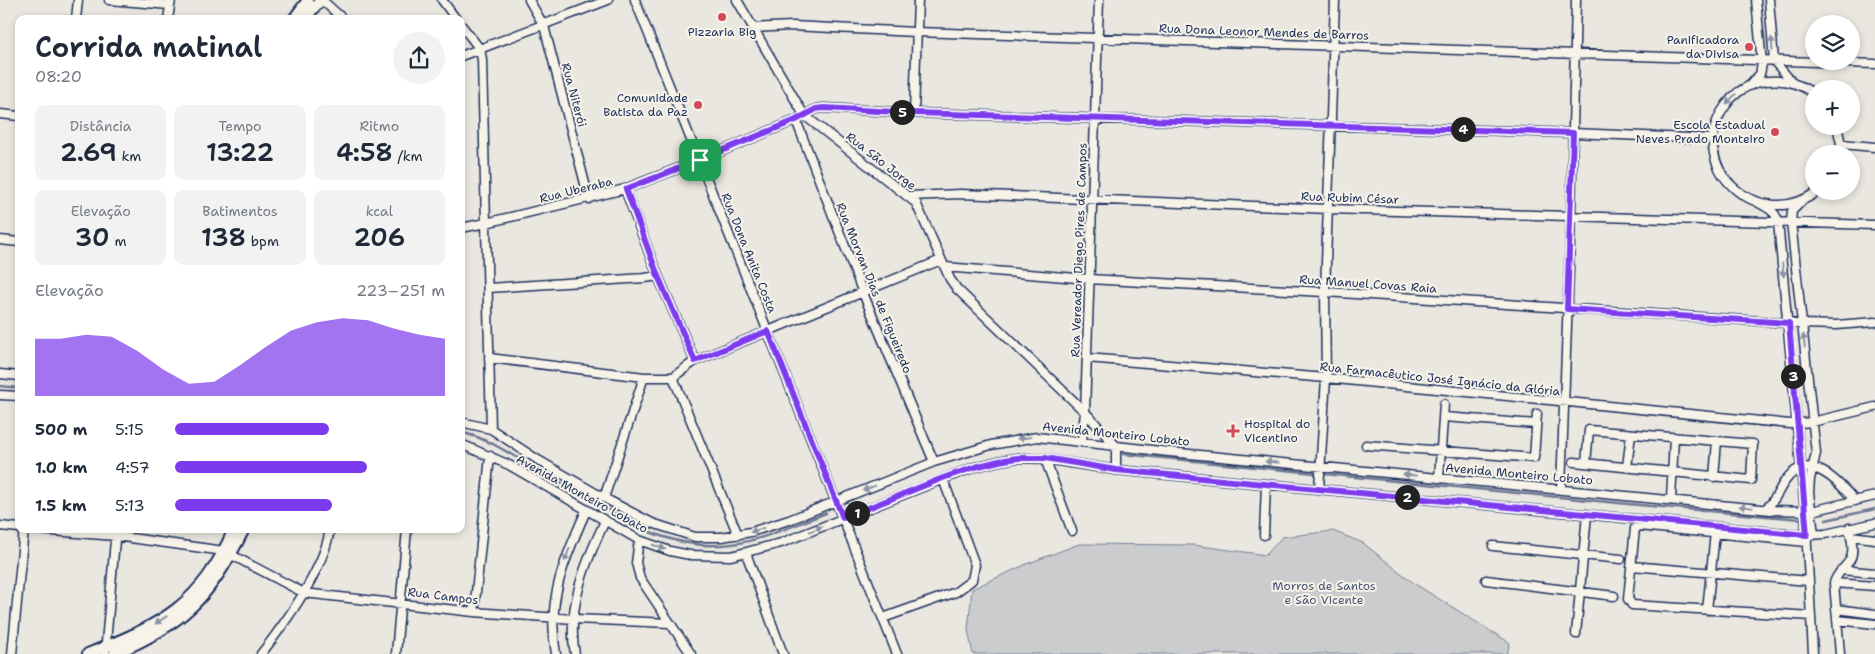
<!DOCTYPE html>
<html lang="pt">
<head>
<meta charset="utf-8">
<style>
  :root { --surface:#fff; --page:#f2f2f3; --text:#1f2937; --muted:#747a83; --accent:#7c3aed }
  body { margin:0; font-family:"Shantell Sans",sans-serif; background:var(--page); color:var(--text); height:100vh; display:flex; flex-direction:column; font-size:19px; white-space:nowrap }
  * { box-sizing:border-box; margin:0 }
  p { font-size:16px; color:var(--muted) }
  .icon { flex:none; width:28px; height:28px; fill:none; stroke:currentColor; stroke-width:2; stroke-linecap:round; stroke-linejoin:round }
  .map { position:relative; flex:1; overflow:hidden }
  .details { position:absolute; left:15px; top:15px; width:450px; height:518px; display:flex; flex-direction:column; background:var(--surface); border-radius:10px; box-shadow:0 2px 8px #0003 }
  .details>* { flex:none }
  .tools { position:absolute; left:1805px; top:15px; display:grid; gap:10px }
  .tools a { display:grid; place-items:center; width:55px; height:55px; border-radius:50%; background:var(--surface); box-shadow:0 2px 8px #0003; font-size:25px }
  .pin { position:absolute; display:grid; place-items:center; width:42px; height:42px; color:#fff; margin:-21px; border-radius:10px; box-shadow:0 2px 8px #0006 }
  .km { position:absolute; width:25px; height:25px; margin:-12px; border-radius:50%; background:#222; color:#fff; font-size:14px; line-height:25px; text-align:center }
  .round { display:grid; place-items:center; flex:none; width:52px; height:52px; border-radius:26px; background:var(--page) }
  .summary { display:flex; align-items:center; justify-content:space-between; height:85px; padding:0 20px }
  h1 { font-size:28px; font-weight:600; line-height:38px }
  .figures { display:grid; grid-template-columns:repeat(3,1fr); gap:8px; height:85px; padding:5px 20px }
  .figures div { display:grid; align-content:center; border-radius:10px; background:var(--page); text-align:center }
  .figures b { font-size:25px; font-weight:600 }
  .figures small { font-size:14px; font-weight:400 }
  .figures p { font-size:14px }
  .chart { height:140px; padding:10px 20px }
  .chart p { display:flex; justify-content:space-between }
  .chart svg { width:100%; height:90px; margin-top:5px; fill:var(--accent); opacity:.7 }
  ul { padding:0 20px; list-style:none; font-size:16px }
  li { display:grid; grid-template-columns:80px 60px 1fr; align-items:center; height:38px }
  li i { height:12px; border-radius:6px; background:var(--accent) }
  .map>svg:first-child { display:block }
  .green { fill:#cbcccd; stroke:#737e96 }
  .lines { fill:none; stroke-linecap:round; stroke-linejoin:round }
  .stream { stroke:#6d7892; stroke-width:2.5 }
  .minor-casing { stroke:#1b2f5e; stroke-width:11 }
  .major-casing { stroke:#1b2f5e; stroke-width:14 }
  .minor { stroke:#f7f3e8; stroke-width:8 }
  .major { stroke:#f7f3e8; stroke-width:10 }
  .oneway { fill:#8991a3 }
  .route-casing { stroke:#fff; stroke-width:10 }
  .route { stroke:#7c3aed; stroke-width:6 }
  .poi-dot { fill:#d1495b; stroke:#f7f3e8; stroke-width:2 }
  .labels { text-anchor:middle; dominant-baseline:central; stroke-width:4; stroke-linejoin:round; paint-order:stroke }
  .poi-label { font-size:12px; fill:#1b2f5e; stroke:#f7f3e8; text-anchor:end }
  .street-label { font-size:12px; fill:#1b2f5e; stroke:#f7f3e8 }
  .park-label { font-size:12px; fill:#47567a; stroke:#f7f3e8 }
</style>
</head>
<body>
<div class="map">
<svg width="1875" height="654" viewBox="0 0 1875 654">
  <rect width="100%" height="100%" fill="#eae7e0"/>
  <filter id="ink" filterUnits="userSpaceOnUse"><feTurbulence type="fractalNoise" baseFrequency=".02" numOctaves="2"/><feDisplacementMap in="SourceGraphic" scale="10" xChannelSelector="R" yChannelSelector="G"/><feConvolveMatrix kernelMatrix="1 2 1 2 8 2 1 2 1" color-interpolation-filters="sRGB"/></filter>
  <g filter="url(#ink)">
    <path class="green" d="M1333 531 1363 543 1415 584 1510 643 1507 654H973L968 630 972 589 1029 563 1079 544 1193 545 1266 555 1282 537Z"/>
    <g class="lines">
      <path class="stream" d="M0 386 19 388
        M461 432 477 437 493 444 645 530C719 561 757 540 826 513
        M1123 454 1628 504 1801 519
        M1826 520 1875 509"/>
      <g class="minor-casing">
        <path id="minor" d="M109 0 170 5
          M322 0 343 19
          M442 0 456 19
          M529 0 544 26 589 199
          M635 0 897 654
          M737 0 804 115 916 203 950 279 957 289 1085 412 1116 446V470
          M1769 0 1774 61 1792 82
          M76 19 78 0
          M168 19 171 0
          M461 25 480 49 482 60 491 429
          M753 28 792 26 916 32 1875 64
          M461 56 608 0
          M1751 84 1760 74 1762 64 1756 0
          M1814 94C1797 81 1776 78 1756 83 1744 87 1733 95 1726 105 1682 164 1758 236 1818 191
          M914 113 918 0
          M0 114 19 116
          M796 120 863 293 934 462
          M1837 126 1841 144 1840 154
          M1841 144 1875 147
          M625 189 658 276 695 361
          M908 196 961 194 1329 209 1875 225
          M1803 200 1792 211 1791 222 1816 453 1810 479 1809 492 1814 535
          M1757 202C1766 207 1776 211 1778 222L1805 511 1813 653
          M461 228 486 223 625 189 700 160 796 120 816 109 824 108 914 113 1573 133 1713 139
          M0 240 19 242
          M945 267 1089 279 1325 292 1803 324 1836 325 1875 322
          M488 288 645 278 658 276
          M489 358 644 377H673L695 361 941 260
          M1087 358 1326 378 1790 424 1812 422 1875 407
          M0 374 19 376
          M673 377 738 535
          M0 395 19 396
          M1444 417 1536 424
          M461 422 491 429 538 460 604 498 652 523 695 537H722L751 532 789 520 934 462 991 445 1037 437 1169 452 1771 510 1812 511 1875 496
          M1082 442 1085 412 1099 0
          M461 444 509 465 639 540 670 551 690 555 731 556 781 543 943 479 975 467 999 461 1017 458 1045 459 1116 470 1805 535 1825 534 1875 523
          M1366 445 1534 458 1537 414
          M1045 459 1072 531
          M1574 462 1751 480 1753 444 1717 441
          M1586 463 1589 430 1717 441 1714 477
          M1627 467 1631 434
          M1439 478 1444 404
          M1319 489 1326 378 1325 292 1335 0
          M1561 489 1571 215 1576 0
          M604 498 644 377
          M1671 500 1674 437
          M1765 509C1775 502 1778 491 1785 481 1808 449 1838 481 1855 501
          M0 526 19 528
          M26 529 116 536 224 551 304 593 474 612 574 619 670 623
          M1264 535 1266 484
          M1851 536 1875 539
          M639 540 636 563 640 578 691 654
          M1807 542 1638 526 1635 528 1628 599 1632 605 1811 616
          M1493 546 1621 559
          M746 553 783 654
          M1632 566 1809 581
          M1841 570 1875 573
          M1486 580 1614 596
          M1834 583 1875 586
          M1836 609 1875 614
          M1707 610 1715 533
          M474 612 490 456
          M883 618 956 592 972 580 975 565 943 479
          M1837 620 1875 624
          M1576 634 1587 514
          M12 654 24 529
          M105 654 116 529
          M261 654C286 622 324 569 330 529
          M396 654 407 529
          M556 654C546 600 565 558 586 511
          M575 654C566 609 586 561 605 521
          M1840 654 1834 583C1837 572 1844 569 1850 560 1855 550 1851 538 1849 528"/>
      </g>
      <g class="major-casing">
        <path id="major" d="M294 19 308 0
          M304 19 321 0
          M88 654C162 624 201 606 234 529
          M114 654C185 623 209 598 244 529"/>
      </g>
      <use href="#minor" class="minor"/>
      <use href="#major" class="major"/>
    </g>
    <defs><path id="oneway-solid" d="M-6-.8H1V-3.2L6.5 0L1 3.2V.8H-6Z" transform="scale(1.25)"/></defs>
    <g class="oneway">
      <use href="#oneway-solid" transform="translate(1772 44) rotate(-94)"/>
      <use href="#oneway-solid" transform="translate(1731 99) rotate(134)"/>
      <use href="#oneway-solid" transform="translate(1783 270) rotate(84)"/>
      <use href="#oneway-solid" transform="translate(1804 341) rotate(-96)"/>
      <use href="#oneway-solid" transform="translate(1024 438) rotate(173)"/>
      <use href="#oneway-solid" transform="translate(1272 462) rotate(-174)"/>
      <use href="#oneway-solid" transform="translate(1410 475) rotate(-175)"/>
      <use href="#oneway-solid" transform="translate(869 488) rotate(159)"/>
      <use href="#oneway-solid" transform="translate(1746 507) rotate(-174)"/>
      <use href="#oneway-solid" transform="translate(816 529) rotate(-22)"/>
      <use href="#oneway-solid" transform="translate(757 530) rotate(163)"/>
      <use href="#oneway-solid" transform="translate(659 547) rotate(19)"/>
      <use href="#oneway-solid" transform="translate(567 555) rotate(111)"/>
      <use href="#oneway-solid" transform="translate(161 620) rotate(147)"/>
    </g>
  </g>
  <g class="lines" filter="url(#ink)">
    <g class="route-casing">
      <path id="route" d="M824 108 914 113 1573 133 1567 309 1789 323 1807 535 1116 470 1045 458H1017L999 461 975 467 943 478 843 518 768 331 695 361 658 276 626 189 700 160 796 120 816 109Z"/>
    </g>
    <use href="#route" class="route"/>
  </g>
  <g class="poi-dot">
    <circle cx="722" cy="17" r="5"/>
    <circle cx="1749" cy="47" r="5"/>
    <circle cx="698" cy="105" r="5"/>
    <circle cx="1775" cy="132" r="5"/>
    <path d="M1230.5 423.5h5v5h5v5h-5v5h-5v-5h-5v-5h5z"/>
  </g>
  <g class="labels">
    <g class="poi-label">
      <text x="722" y="32" text-anchor="middle">Pizzaria Big</text>
      <text x="1739" y="40">Panificadora<tspan x="1739" dy="14">da Divisa</tspan></text>
      <text x="688" y="98">Comunidade<tspan x="688" dy="14">Batista da Paz</tspan></text>
      <text x="1765" y="125">Escola Estadual<tspan x="1765" dy="14">Neves Prado Monteiro</tspan></text>
      <text x="1244" y="424" text-anchor="start">Hospital do<tspan x="1244" dy="14">Vicentino</tspan></text>
    </g>
    <g class="street-label">
      <text transform="translate(1264 32) rotate(2)">Rua Dona Leonor Mendes de Barros</text>
      <text transform="translate(574 95) rotate(75)">Rua Niterói</text>
      <text transform="translate(881 161) rotate(38)">Rua São Jorge</text>
      <text transform="translate(576 190) rotate(-14)">Rua Uberaba</text>
      <text transform="translate(1350 198) rotate(2)">Rua Rubim César</text>
      <text transform="translate(1079 250) rotate(-88)">Rua Vereador Diego Pires de Campos</text>
      <text transform="translate(749 253) rotate(68)">Rua Dona Anita Costa</text>
      <text transform="translate(1368 284) rotate(4)">Rua Manuel Covas Raia</text>
      <text transform="translate(874 288) rotate(68)">Rua Morvan Dias de Figueiredo</text>
      <text transform="translate(1440 379) rotate(6)">Rua Farmacêutico José Ignácio da Glória</text>
      <text transform="translate(1116 434) rotate(6)">Avenida Monteiro Lobato</text>
      <text transform="translate(1519 474) rotate(5)">Avenida Monteiro Lobato</text>
      <text transform="translate(582 494) rotate(29)">Avenida Monteiro Lobato</text>
      <text transform="translate(443 596) rotate(7)">Rua Campos</text>
    </g>
    <g class="park-label">
      <text x="1324" y="586">Morros de Santos<tspan x="1324" dy="14">e São Vicente</tspan></text>
    </g>
  </g>
</svg>
<div class="tools">
<a><svg class="icon" aria-label="layers" viewBox="0 0 24 24"><path d="M12 4l9 5-9 5-9-5zM3 14l9 5 9-5"/></svg></a>
<a>+</a>
<a>−</a>
</div>
<div class="pin" style="left:700px;top:160px;background:#1e9e55"><svg class="icon" aria-label="arrive" viewBox="0 0 24 24"><path d="M6 21V4h12l-3 4 3 4H6"/></svg></div>
<b class="km" style="left:857px;top:513px">1</b>
<b class="km" style="left:1407px;top:497px">2</b>
<b class="km" style="left:1793px;top:376px">3</b>
<b class="km" style="left:1463px;top:129px">4</b>
<b class="km" style="left:902px;top:112px">5</b>
<section class="details">
<div class="summary"><div><h1>Corrida matinal</h1><p>08:20</p></div><a class="round"><svg class="icon" aria-label="share" viewBox="0 0 24 24"><path d="M12 15V3M7 8l5-5 5 5M5 13v7h14v-7"/></svg></a></div>
<div class="figures">
<div><p>Distância</p><b>2.69<small> km</small></b></div>
<div><p>Tempo</p><b>13:22</b></div>
<div><p>Ritmo</p><b>4:58<small> /km</small></b></div>
</div>
<div class="figures">
<div><p>Elevação</p><b>30<small> m</small></b></div>
<div><p>Batimentos</p><b>138<small> bpm</small></b></div>
<div><p>kcal</p><b>206</b></div>
</div>
<div class="chart"><p><span>Elevação</span>223–251 m</p>
<svg viewBox="0 0 160 44" preserveAspectRatio="none"><path d="M0 44V16L10 16L20 14L30 15L40 22L50 31L60 38L70 37L80 29L90 20L100 12L110 8L120 6L130 7L140 11L150 14L160 16V44z"/></svg>
</div>
<ul>
<li><b>500 m</b>5:15<i style="width:57%"></i></li>
<li><b>1.0 km</b>4:57<i style="width:71%"></i></li>
<li><b>1.5 km</b>5:13<i style="width:58%"></i></li>
</ul>
</section>
</div>
</body>
</html>
